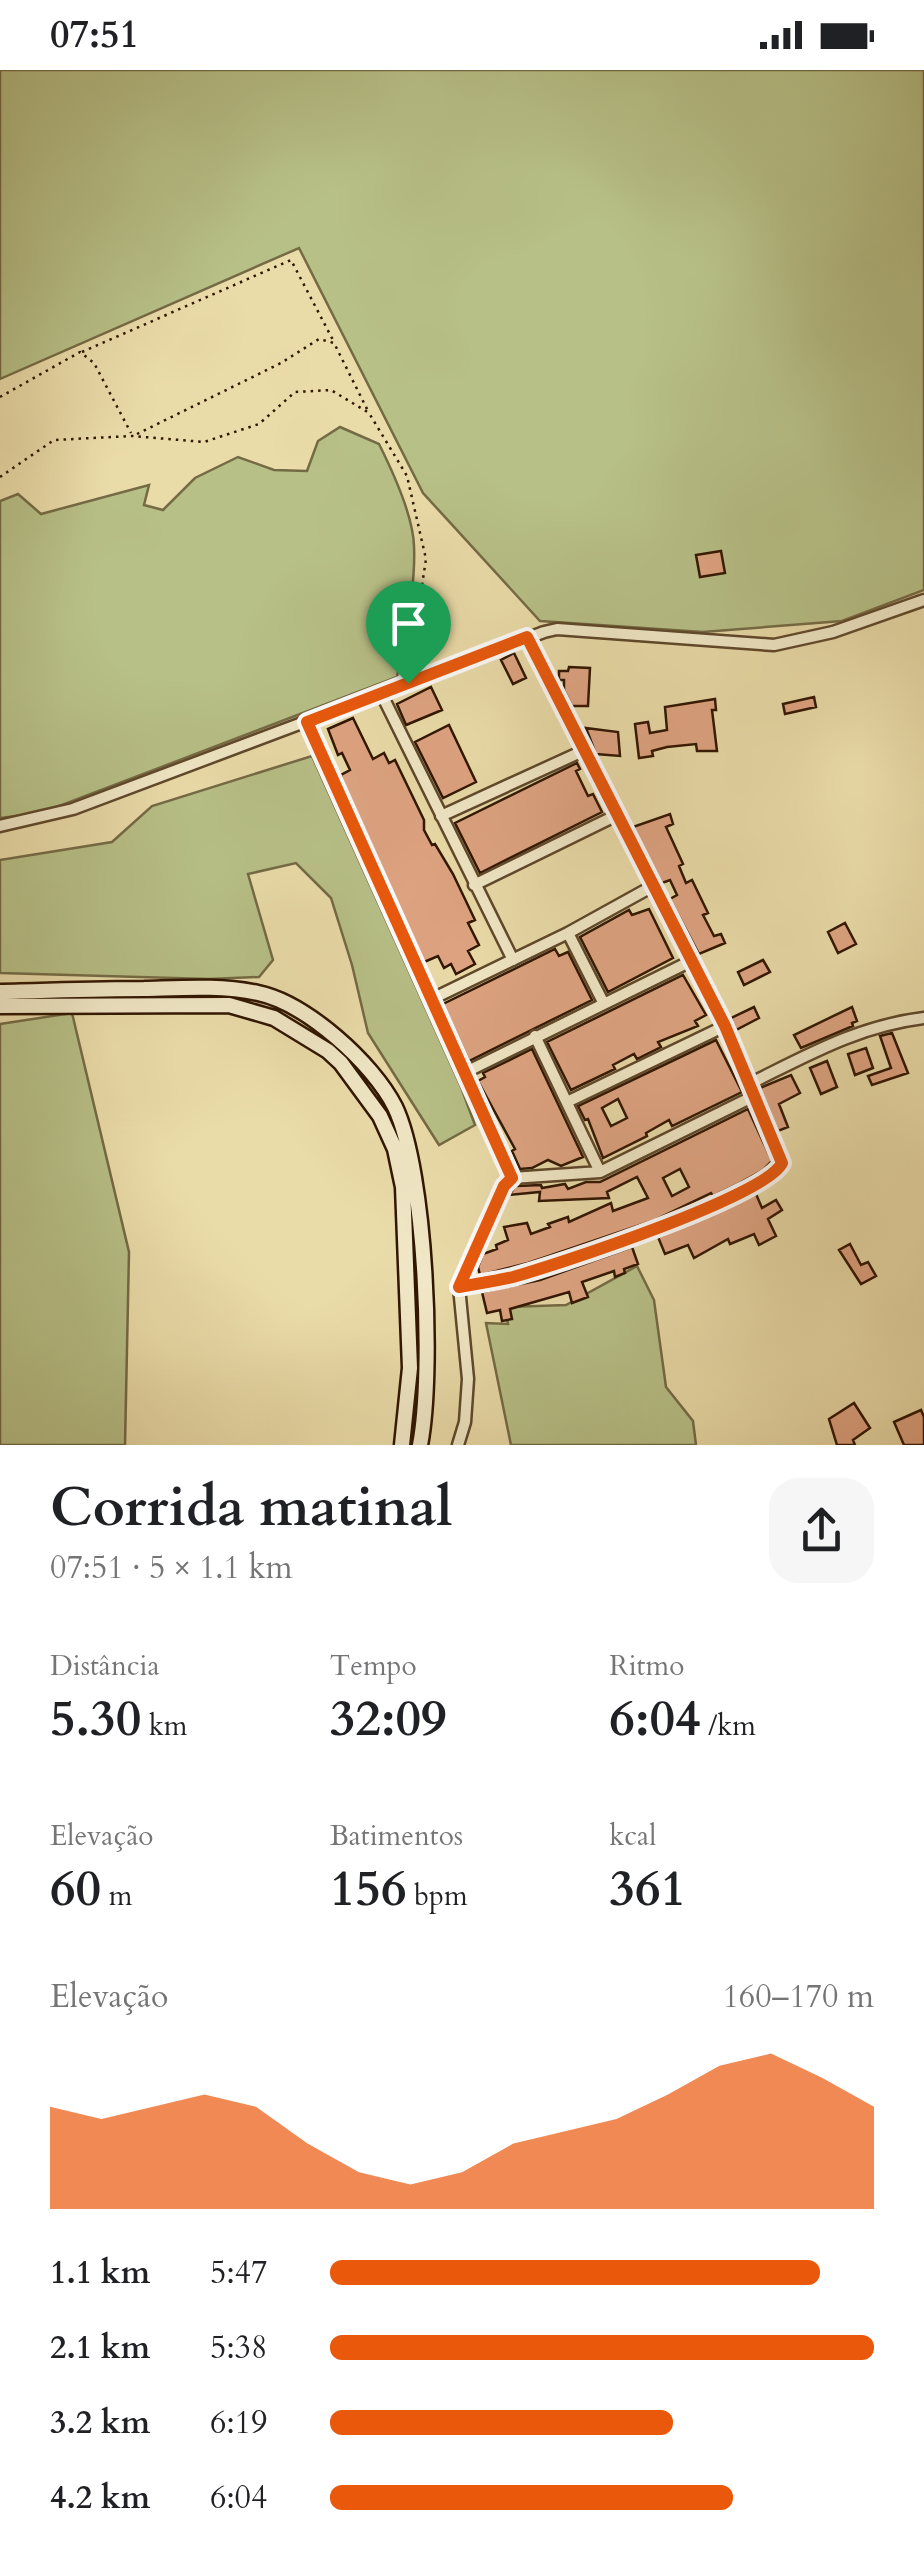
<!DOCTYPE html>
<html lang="pt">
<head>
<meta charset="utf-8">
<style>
  :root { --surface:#fff; --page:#f6f6f6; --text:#202124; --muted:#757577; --accent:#ea580c }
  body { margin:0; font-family:Cardo,serif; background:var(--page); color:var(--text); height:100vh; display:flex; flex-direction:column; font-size:38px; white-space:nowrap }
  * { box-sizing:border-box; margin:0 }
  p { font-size:32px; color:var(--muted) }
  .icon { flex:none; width:55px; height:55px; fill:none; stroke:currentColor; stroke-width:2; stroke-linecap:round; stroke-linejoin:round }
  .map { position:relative; height:1375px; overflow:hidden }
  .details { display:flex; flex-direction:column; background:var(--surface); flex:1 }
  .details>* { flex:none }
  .pin { position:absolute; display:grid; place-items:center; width:85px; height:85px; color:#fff; margin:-102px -42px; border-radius:50% 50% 50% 0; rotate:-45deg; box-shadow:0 0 10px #0007 }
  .pin .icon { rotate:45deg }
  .round { display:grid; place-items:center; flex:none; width:105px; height:105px; border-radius:30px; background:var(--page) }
  .headline { display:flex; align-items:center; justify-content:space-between; height:170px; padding:0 50px }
  h1 { font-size:55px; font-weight:800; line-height:75px }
  .metrics { display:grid; grid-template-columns:repeat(3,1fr); gap:15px; height:170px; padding:10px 50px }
  .metrics div { display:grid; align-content:center }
  .metrics b { font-size:50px; font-weight:800 }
  .metrics small { font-size:28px; font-weight:400 }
  .metrics p { font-size:28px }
  .chart { height:280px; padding:20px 50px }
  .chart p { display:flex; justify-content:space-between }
  .chart svg { width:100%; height:180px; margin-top:10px; fill:var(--accent); opacity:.7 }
  ul { padding:0 50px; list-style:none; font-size:32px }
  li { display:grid; grid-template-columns:160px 120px 1fr; align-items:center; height:75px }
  li i { height:25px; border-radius:12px; background:var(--accent) }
  .status { display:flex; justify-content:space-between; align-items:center; height:70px; padding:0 50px; background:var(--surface); direction:ltr }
  .status svg { height:28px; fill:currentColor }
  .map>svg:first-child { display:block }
  .green { fill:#b7c087; stroke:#746a44; stroke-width:2.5 }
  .building { fill:#dfa482; stroke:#301500; stroke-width:2.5; fill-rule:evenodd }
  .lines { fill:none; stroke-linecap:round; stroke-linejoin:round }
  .street-casing { stroke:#5e472a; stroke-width:15 }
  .secondary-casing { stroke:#301500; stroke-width:19 }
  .path { stroke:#301500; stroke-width:2.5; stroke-dasharray:2.5 5; stroke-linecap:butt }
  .street { stroke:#f1e8c7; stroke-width:10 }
  .secondary { stroke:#f1e8c7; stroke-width:14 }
  .route-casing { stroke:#fff; stroke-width:20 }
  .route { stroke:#ea580c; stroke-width:12 }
</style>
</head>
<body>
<div class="status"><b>07:51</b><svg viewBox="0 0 49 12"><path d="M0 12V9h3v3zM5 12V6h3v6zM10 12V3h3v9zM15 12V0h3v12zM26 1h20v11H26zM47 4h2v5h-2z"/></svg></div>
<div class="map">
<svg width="924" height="1375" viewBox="0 0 924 1375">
  <rect width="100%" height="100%" fill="#eadca9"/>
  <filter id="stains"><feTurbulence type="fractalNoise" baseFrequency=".002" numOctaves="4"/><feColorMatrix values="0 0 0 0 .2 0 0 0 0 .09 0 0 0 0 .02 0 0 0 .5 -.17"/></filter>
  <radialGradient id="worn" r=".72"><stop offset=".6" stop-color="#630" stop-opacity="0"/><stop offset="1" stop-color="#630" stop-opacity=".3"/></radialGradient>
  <path class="green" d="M0 0H924V520L842 551 703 562 540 551 423 423 299 178 0 309Z
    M340 357 379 374C393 402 413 445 414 476 416 520 404 565 397 607L41 743 0 748V431L18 424 41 444 149 415 144 435 163 440 195 408 238 387 274 400 307 401 318 371Z
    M312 686 461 1017 475 1055 439 1075 368 963 352 895 331 828 296 793 248 804 273 890 259 907 209 909 0 903V790L112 772 152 736Z
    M72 943 129 1182 125 1375H0V954Z
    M637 1196 654 1230 666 1317 693 1351 696 1375H511L486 1253 508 1254 505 1237 566 1235Z"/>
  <path class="building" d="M721 481 725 503 700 507 696 485Z
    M514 583 526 608 513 614 501 590Z
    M569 597 590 598 588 636H572L564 620V610H559V601H568Z
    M431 617 442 640 406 655 397 634Z
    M814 627 816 637 785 644 783 634Z
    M715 629 716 640H712L717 681H697L696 674 667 677 652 681 653 686 639 688 635 654 648 652 650 663 667 660 665 637Z
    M353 648 373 689 384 683 389 693 395 690 424 750V760L432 775 435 774 453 804 475 850 468 853 479 875 468 881 475 894 456 904 451 894 444 898 438 886 424 892 342 709 341 705 350 700 342 683 338 685 328 659Z
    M449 655 476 712 443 728 415 672Z
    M586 658 618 662 620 686 596 684Z
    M577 693 580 699 576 701 588 726 593 724 602 742 480 803 455 753Z
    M670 744 673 754 666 757 683 794 679 796 686 813 692 810 708 843 703 845 714 866 721 864 725 873 699 884 670 829 677 825 670 810 662 813 633 757Z
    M649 839 673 888 608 922 580 867 629 840 632 845Z
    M845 853 856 874 838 883 828 862Z
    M555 879 559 886 568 882 592 930 469 991 443 934Z
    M763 890 770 902 744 915 738 902Z
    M683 905 706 945 695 951 698 956 658 972 661 977 637 989 634 984 613 995 615 999 571 1020 547 972Z
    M754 937 759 948 736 960 731 948Z
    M852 937 857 951 852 953 853 956 801 978 794 965Z
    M892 963 908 1003 872 1015 868 1006 891 998 880 966Z
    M716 970 742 1022 672 1056 669 1050 646 1063 647 1066 603 1088 588 1049 585 1050 578 1036ZM618 1029 627 1048 611 1056 602 1038Z
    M866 978 873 998 855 1005 848 984Z
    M532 979 583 1087 561 1096 548 1090 532 1098 520 1099 512 1081 515 1079 478 1011 485 1007 483 1003Z
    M827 991 837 1017 821 1024 810 998Z
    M791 1005 800 1023 779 1034 788 1057 778 1061 760 1018Z
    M748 1039 772 1091 763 1100 736 1115 713 1126 711 1123 655 1150 528 1193 480 1205 478 1197 483 1184 497 1179 496 1175 508 1170 504 1157 527 1153 531 1164 550 1157 548 1154 568 1147 569 1152 611 1133 613 1141 648 1128 637 1107 607 1122 609 1128 539 1131 540 1122 509 1125 516 1116 541 1115 542 1118 565 1114 568 1119 586 1112H600ZM680 1099 689 1117 672 1126 663 1108Z
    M756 1124 762 1138 776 1130 782 1140 768 1149 776 1166 759 1175 754 1164 730 1174 728 1169 694 1188 688 1175 665 1184 658 1167Z
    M850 1174 861 1195 868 1192 876 1206 861 1214 839 1180Z
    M632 1177 638 1194 624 1199 625 1203 615 1207 614 1201 582 1212 588 1227 572 1233 569 1222 510 1239 512 1249 502 1251 500 1240 487 1243 482 1222 540 1210Z
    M854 1333 870 1358 853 1370 855 1375H837L829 1349Z
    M921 1340 924 1347V1375H904L894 1352Z"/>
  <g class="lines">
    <g class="street-casing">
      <path id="street" d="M381 623 513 890
        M307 652 512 1108
        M441 746 585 680
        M0 756 73 739 544 562 557 559 774 575 833 562 924 530
        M474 815 617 745
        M568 863 603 932
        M432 929 568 863 653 816
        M535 966 600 1102
        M466 1002 693 890
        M749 1014C808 985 858 956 924 948
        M567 1032 725 956
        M459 1217C477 1214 495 1212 513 1207 556 1195 767 1126 782 1093L725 956 527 567
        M458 1375 465 1352 468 1309 459 1217 504 1116 512 1108 600 1102 754 1026"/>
    </g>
    <g class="secondary-casing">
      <path id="secondary" d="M0 922C48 921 96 919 144 919 182 918 221 915 258 923 306 933 373 993 395 1037 426 1102 434 1303 420 1375
        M0 936 229 935 274 948 328 981 341 993 380 1046 395 1079 403 1117 410 1298 402 1375"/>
    </g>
    <path class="path" d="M82 282 291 190 334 272
      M0 327 80 282 94 293 131 363
      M137 364 281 293 319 269 334 273 368 341
      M0 407 54 370 132 366 204 372 259 354 295 322 331 320 369 343 407 406 426 489 409 601"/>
    <use href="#street" class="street"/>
    <use href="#secondary" class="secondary"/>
  </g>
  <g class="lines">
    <g class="route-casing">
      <path id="route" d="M527 567 725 956 782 1093C767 1126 556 1195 513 1207 495 1211 477 1214 459 1217L504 1116 512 1108 307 652Z"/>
    </g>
    <use href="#route" class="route"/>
  </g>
  <rect width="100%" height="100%" filter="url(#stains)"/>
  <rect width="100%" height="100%" fill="url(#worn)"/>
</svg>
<div class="pin" style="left:408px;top:613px;background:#1e9e55"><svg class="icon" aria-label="arrive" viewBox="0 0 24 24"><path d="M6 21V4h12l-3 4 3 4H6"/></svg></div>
</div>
<section class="details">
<div class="headline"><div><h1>Corrida matinal</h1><p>07:51 · 5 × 1.1 km</p></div><a class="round"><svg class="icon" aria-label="share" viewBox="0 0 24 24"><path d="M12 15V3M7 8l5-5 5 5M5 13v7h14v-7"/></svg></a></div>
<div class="metrics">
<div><p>Distância</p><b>5.30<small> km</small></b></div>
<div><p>Tempo</p><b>32:09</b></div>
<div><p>Ritmo</p><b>6:04<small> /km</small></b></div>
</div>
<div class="metrics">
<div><p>Elevação</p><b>60<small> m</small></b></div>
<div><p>Batimentos</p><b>156<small> bpm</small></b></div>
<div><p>kcal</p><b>361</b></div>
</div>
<div class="chart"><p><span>Elevação</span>160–170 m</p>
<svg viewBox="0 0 160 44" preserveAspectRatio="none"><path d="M0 44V19L10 22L20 19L30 16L40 19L50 28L60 35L70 38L80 35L90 28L100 25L110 22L120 16L130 9L140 6L150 12L160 19V44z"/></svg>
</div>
<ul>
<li><b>1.1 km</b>5:47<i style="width:90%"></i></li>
<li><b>2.1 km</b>5:38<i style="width:100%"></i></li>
<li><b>3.2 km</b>6:19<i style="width:63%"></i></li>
<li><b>4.2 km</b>6:04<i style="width:74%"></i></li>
</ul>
</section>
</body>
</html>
